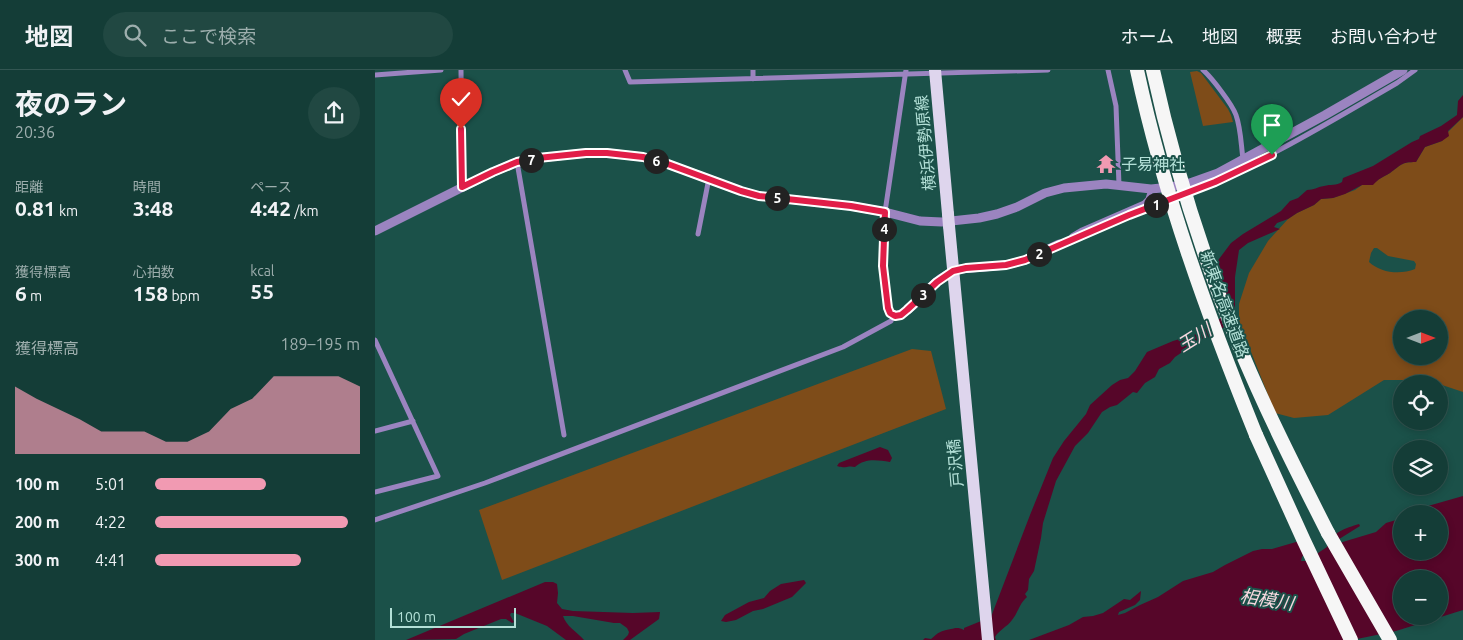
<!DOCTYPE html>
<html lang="ja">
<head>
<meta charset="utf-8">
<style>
  :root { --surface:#143d37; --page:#214842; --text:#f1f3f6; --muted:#9daead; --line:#335652; --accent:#f19ab2 }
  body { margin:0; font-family:Ubuntu,"Noto Sans JP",sans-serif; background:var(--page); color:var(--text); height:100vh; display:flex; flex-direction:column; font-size:19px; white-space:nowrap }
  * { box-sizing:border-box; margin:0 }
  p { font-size:16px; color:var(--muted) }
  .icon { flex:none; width:28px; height:28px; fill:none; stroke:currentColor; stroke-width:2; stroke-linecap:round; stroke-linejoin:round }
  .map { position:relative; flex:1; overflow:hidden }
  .details { display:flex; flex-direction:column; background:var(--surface); width:375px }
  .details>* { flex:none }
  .needle { width:32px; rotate:90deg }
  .tools { position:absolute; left:1018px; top:240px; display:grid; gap:10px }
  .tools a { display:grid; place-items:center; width:55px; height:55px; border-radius:50%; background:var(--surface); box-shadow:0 2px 8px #0003,0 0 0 1px var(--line); font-size:25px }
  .scale { position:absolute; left:15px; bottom:12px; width:126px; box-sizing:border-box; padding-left:5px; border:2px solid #b3e0d7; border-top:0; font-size:14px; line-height:18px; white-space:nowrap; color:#b3e0d7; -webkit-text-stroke:4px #1b5149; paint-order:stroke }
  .pin { position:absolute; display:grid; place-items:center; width:42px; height:42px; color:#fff; margin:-51px -21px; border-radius:50% 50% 50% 0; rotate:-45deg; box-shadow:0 0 5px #0007 }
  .pin .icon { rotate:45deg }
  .km { position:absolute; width:25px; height:25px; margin:-12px; border-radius:50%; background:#222; color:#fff; font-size:14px; line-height:25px; text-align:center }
  .round { display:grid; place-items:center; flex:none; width:52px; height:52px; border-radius:26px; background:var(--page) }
  .head { display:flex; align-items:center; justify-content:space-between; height:85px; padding:0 15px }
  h1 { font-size:28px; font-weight:700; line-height:38px }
  .stats { display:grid; grid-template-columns:repeat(3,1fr); gap:8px; height:85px; padding:5px 15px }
  .stats div { display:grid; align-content:center }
  .stats b { font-size:21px; font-weight:700 }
  .stats small { font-size:14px; font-weight:400 }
  .stats p { font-size:14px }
  .chart { height:140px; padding:10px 15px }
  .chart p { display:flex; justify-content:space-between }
  .chart svg { width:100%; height:90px; margin-top:5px; fill:var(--accent); opacity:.7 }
  ul { padding:0 15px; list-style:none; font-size:16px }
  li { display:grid; grid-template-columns:80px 60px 1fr; align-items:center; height:38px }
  li i { height:12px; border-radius:6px; background:var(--accent) }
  header { display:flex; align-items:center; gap:30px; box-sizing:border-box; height:70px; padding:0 25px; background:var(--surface); border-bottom:1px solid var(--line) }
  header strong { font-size:24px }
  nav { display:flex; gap:28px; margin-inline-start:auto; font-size:18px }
  .search { width:350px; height:45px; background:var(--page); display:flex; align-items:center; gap:12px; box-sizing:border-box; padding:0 18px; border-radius:28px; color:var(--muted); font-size:19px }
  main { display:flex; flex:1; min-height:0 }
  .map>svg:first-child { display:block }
  .green { fill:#7e4c19; fill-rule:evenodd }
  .water { fill:#560629; fill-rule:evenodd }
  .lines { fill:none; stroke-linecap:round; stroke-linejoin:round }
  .minor { stroke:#9b84c0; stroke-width:5 }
  .tertiary { stroke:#9b84c0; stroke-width:9 }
  .primary { stroke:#ded5ed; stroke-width:12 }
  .motorway { stroke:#f6f6f6; stroke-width:14 }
  .primary-bridge { stroke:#ded5ed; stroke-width:12 }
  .motorway-bridge { stroke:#f6f6f6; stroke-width:14 }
  .route-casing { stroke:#fff; stroke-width:10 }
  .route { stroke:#e11d48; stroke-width:6 }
  .labels { text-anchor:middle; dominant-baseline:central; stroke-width:4; stroke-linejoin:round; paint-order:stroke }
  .street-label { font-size:16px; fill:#b3e0d7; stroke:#1b5149 }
  .poi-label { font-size:16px; fill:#b3e0d7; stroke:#1b5149; text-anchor:start }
  .water-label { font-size:18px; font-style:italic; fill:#f6d8df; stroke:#1b5149 }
</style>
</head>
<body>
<header>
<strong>地図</strong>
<div class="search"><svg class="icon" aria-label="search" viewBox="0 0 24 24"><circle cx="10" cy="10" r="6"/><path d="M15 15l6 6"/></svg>ここで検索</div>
<nav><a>ホーム</a><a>地図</a><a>概要</a><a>お問い合わせ</a></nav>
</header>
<main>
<section class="details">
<div class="head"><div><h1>夜のラン</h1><p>20:36</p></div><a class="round"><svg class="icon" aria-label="share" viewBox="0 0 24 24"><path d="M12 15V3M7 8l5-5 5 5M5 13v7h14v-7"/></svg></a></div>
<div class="stats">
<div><p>距離</p><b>0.81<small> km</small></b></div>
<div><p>時間</p><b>3:48</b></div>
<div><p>ペース</p><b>4:42<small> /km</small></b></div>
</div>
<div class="stats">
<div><p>獲得標高</p><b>6<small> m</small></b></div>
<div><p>心拍数</p><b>158<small> bpm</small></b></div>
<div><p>kcal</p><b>55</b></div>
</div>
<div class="chart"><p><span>獲得標高</span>189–195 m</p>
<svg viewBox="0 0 160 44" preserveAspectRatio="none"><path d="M0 44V11L10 17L20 22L30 27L40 33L50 33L60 33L70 38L80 38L90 33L100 22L110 17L120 6L130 6L140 6L150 6L160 11V44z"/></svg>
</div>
<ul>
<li><b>100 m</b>5:01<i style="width:54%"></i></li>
<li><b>200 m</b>4:22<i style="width:94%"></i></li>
<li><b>300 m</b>4:41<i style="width:71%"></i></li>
</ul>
</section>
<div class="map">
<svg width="1088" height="570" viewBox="0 0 1088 570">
  <rect width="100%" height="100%" fill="#1b5149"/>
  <path class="green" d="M822 1 826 3 853 39 856 45 858 52 828 56 815 2Z
    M1088 47V322L1064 314 1030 310H1009L953 345 919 348 900 343 864 251V234L874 203 893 171 913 149 922 143 939 135 946 129 958 128 980 120 987 115H997C1003 109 1008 107 1015 103 1026 95 1026 92 1041 92L1050 77 1067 71 1073 62ZM999 178H1002L1013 186 1039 191 1041 194 1040 199C1025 205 1006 203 994 192L996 183ZM1026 249H1064V286H1026Z
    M537 279 556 281 571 339 127 510 104 440Z"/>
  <path class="water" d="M1088 25V47L1073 61 1074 66 1067 71 1050 77 1041 92C1026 92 1026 95 1015 103 1008 107 1003 109 998 115H987L970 124 958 128 946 129 939 135 922 143 913 149 902 153 899 157 905 159 873 173 864 180 860 207V249L835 267 825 269 821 275 816 276 800 287 795 293 784 299 780 307 770 313 762 323 758 322 742 335 735 337 727 342 713 363 700 376 681 411 668 453 666 468 659 501 654 509 653 520 650 524 652 527C644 534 643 543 637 550 632 557 624 560 620 567L621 570H548L550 568 556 569C564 562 565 561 576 559 581 558 583 557 589 560V558L616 547 655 445 678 388 689 371 711 344 715 335 737 315 745 310 753 308 760 301 772 282 798 271 822 264 832 258 847 247V218L841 193 856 173 868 164 906 141 915 131 923 128 932 120C939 120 942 117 949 116 956 114 961 116 967 112L968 108 998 96 1037 72 1044 69 1045 66 1066 56 1082 45 1083 31Z
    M505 377 513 380 517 388 515 392C502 390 490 388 480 397 473 395 470 399 462 396L464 393Z
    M1088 426V540L1021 561 977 570H654L694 555 708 547 718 546 728 543 749 529 755 530 766 521 765 530 760 535 744 542 743 545 750 543 765 535 783 527 808 511 838 502 850 495 878 481 887 479H897L921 472 937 471 927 487 926 491H931L952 477C955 463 971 458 984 454L985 456 961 471V474L1001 462 1011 453 1021 450 1026 447V481H1064V444H1032L1039 440ZM1026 509H1064V546H1026Z
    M429 510 431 513 417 527 388 539 378 541 361 550 351 552 346 551 350 545 374 532 389 528 395 521 406 514Z
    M170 512H178L182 514 183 523 182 533 187 539 198 541 258 543 285 542 284 549 255 570H248L253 565 254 562 252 558 245 553H239L198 546H188C191 556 202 562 209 570H191L172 556 140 543H136L135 545 139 552 137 553 131 549H126L89 564 81 569 31 570Z"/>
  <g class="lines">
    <path class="minor" d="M86 0 87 117
      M250 0 255 12 673 0
      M733 0 741 36 744 115
      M828 0C837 8 857 34 861 45 866 59 866 75 868 89
      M0 5 66 0
      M378 9V0
      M142 92 189 365
      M812 123C886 94 953 53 1022 13L1040 0
      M323 164 334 108
      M697 166 707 160 769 133 773 129 776 119
      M684 174 754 145 795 130
      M520 246 515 243 513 239 508 196 510 142 531 0
      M0 270 63 406 0 422
      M0 361 38 351
      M0 450 110 413 468 277 516 251"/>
    <path class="tertiary" d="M0 161 118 102 142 92 163 88 211 83H232L268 87 290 93 366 121 384 126 476 136 510 142 545 151 567 152 604 148 622 144 642 137 670 123 689 118 731 114 776 119 796 117 815 113 843 103 950 45 1028 0
      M520 246C534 244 550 222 560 213 567 207 576 202 585 199L631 195 650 190 684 174"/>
    <path class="primary" d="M560 0 573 144
      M574 156 613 570"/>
    <path class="motorway" d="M881 365 929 471 976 570
      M953 463 1015 570"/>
    <path class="primary-bridge" d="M573 144 574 156"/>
    <path class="motorway-bridge" d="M762 0C789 126 833 246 881 365
      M778 0C798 92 827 184 862 271 889 337 921 400 953 463"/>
  </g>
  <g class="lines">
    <g class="route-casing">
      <path id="route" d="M86 59 87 117 118 102 142 92 163 88 211 83H232L268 87 290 93 366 121 384 126 476 136 510 142 508 196 513 238 515 243 520 246 526 245 532 240 562 212 578 201 591 198 631 195 650 190 754 145 840 112 897 85"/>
    </g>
    <use href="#route" class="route"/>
  </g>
  <defs>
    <g id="temple-bare" transform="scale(1.5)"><path d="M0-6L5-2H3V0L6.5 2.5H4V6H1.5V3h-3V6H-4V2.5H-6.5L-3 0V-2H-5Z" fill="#f19ab2" stroke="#1b5149" stroke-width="2.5" paint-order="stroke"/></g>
  </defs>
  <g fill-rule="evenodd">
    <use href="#temple-bare" x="731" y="94"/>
  </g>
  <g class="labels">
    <g class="street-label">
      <text transform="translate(550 73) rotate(-95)">横浜伊勢原線</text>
      <text transform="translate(850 234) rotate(70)">新東名高速道路</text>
      <text transform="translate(580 393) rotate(-95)">戸沢橋</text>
    </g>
    <g class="poi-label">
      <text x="746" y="94">子易神社</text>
    </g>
    <g class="water-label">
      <text transform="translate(819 267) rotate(-32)">玉川</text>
      <text transform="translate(892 529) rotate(9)">相模川</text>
    </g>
  </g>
</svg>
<div class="tools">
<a><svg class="needle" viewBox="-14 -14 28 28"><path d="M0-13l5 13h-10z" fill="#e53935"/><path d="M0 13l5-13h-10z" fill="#9daead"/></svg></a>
<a><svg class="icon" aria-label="locate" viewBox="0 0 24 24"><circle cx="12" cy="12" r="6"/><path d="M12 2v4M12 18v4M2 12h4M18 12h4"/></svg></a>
<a><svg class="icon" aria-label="layers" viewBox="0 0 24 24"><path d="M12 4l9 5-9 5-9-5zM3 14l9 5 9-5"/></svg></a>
<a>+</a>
<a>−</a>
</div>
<div class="scale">100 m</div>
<div class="pin" style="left:897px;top:85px;background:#1e9e55"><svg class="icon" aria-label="arrive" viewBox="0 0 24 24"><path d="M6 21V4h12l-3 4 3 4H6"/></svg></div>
<div class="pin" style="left:86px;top:59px;background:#d93025"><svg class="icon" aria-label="check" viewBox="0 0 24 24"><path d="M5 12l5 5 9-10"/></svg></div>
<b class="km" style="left:781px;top:135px">1</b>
<b class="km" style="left:664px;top:184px">2</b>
<b class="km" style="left:548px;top:225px">3</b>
<b class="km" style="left:509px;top:159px">4</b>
<b class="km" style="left:402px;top:128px">5</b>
<b class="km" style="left:281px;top:91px">6</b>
<b class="km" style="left:156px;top:90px">7</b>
</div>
</main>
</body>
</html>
